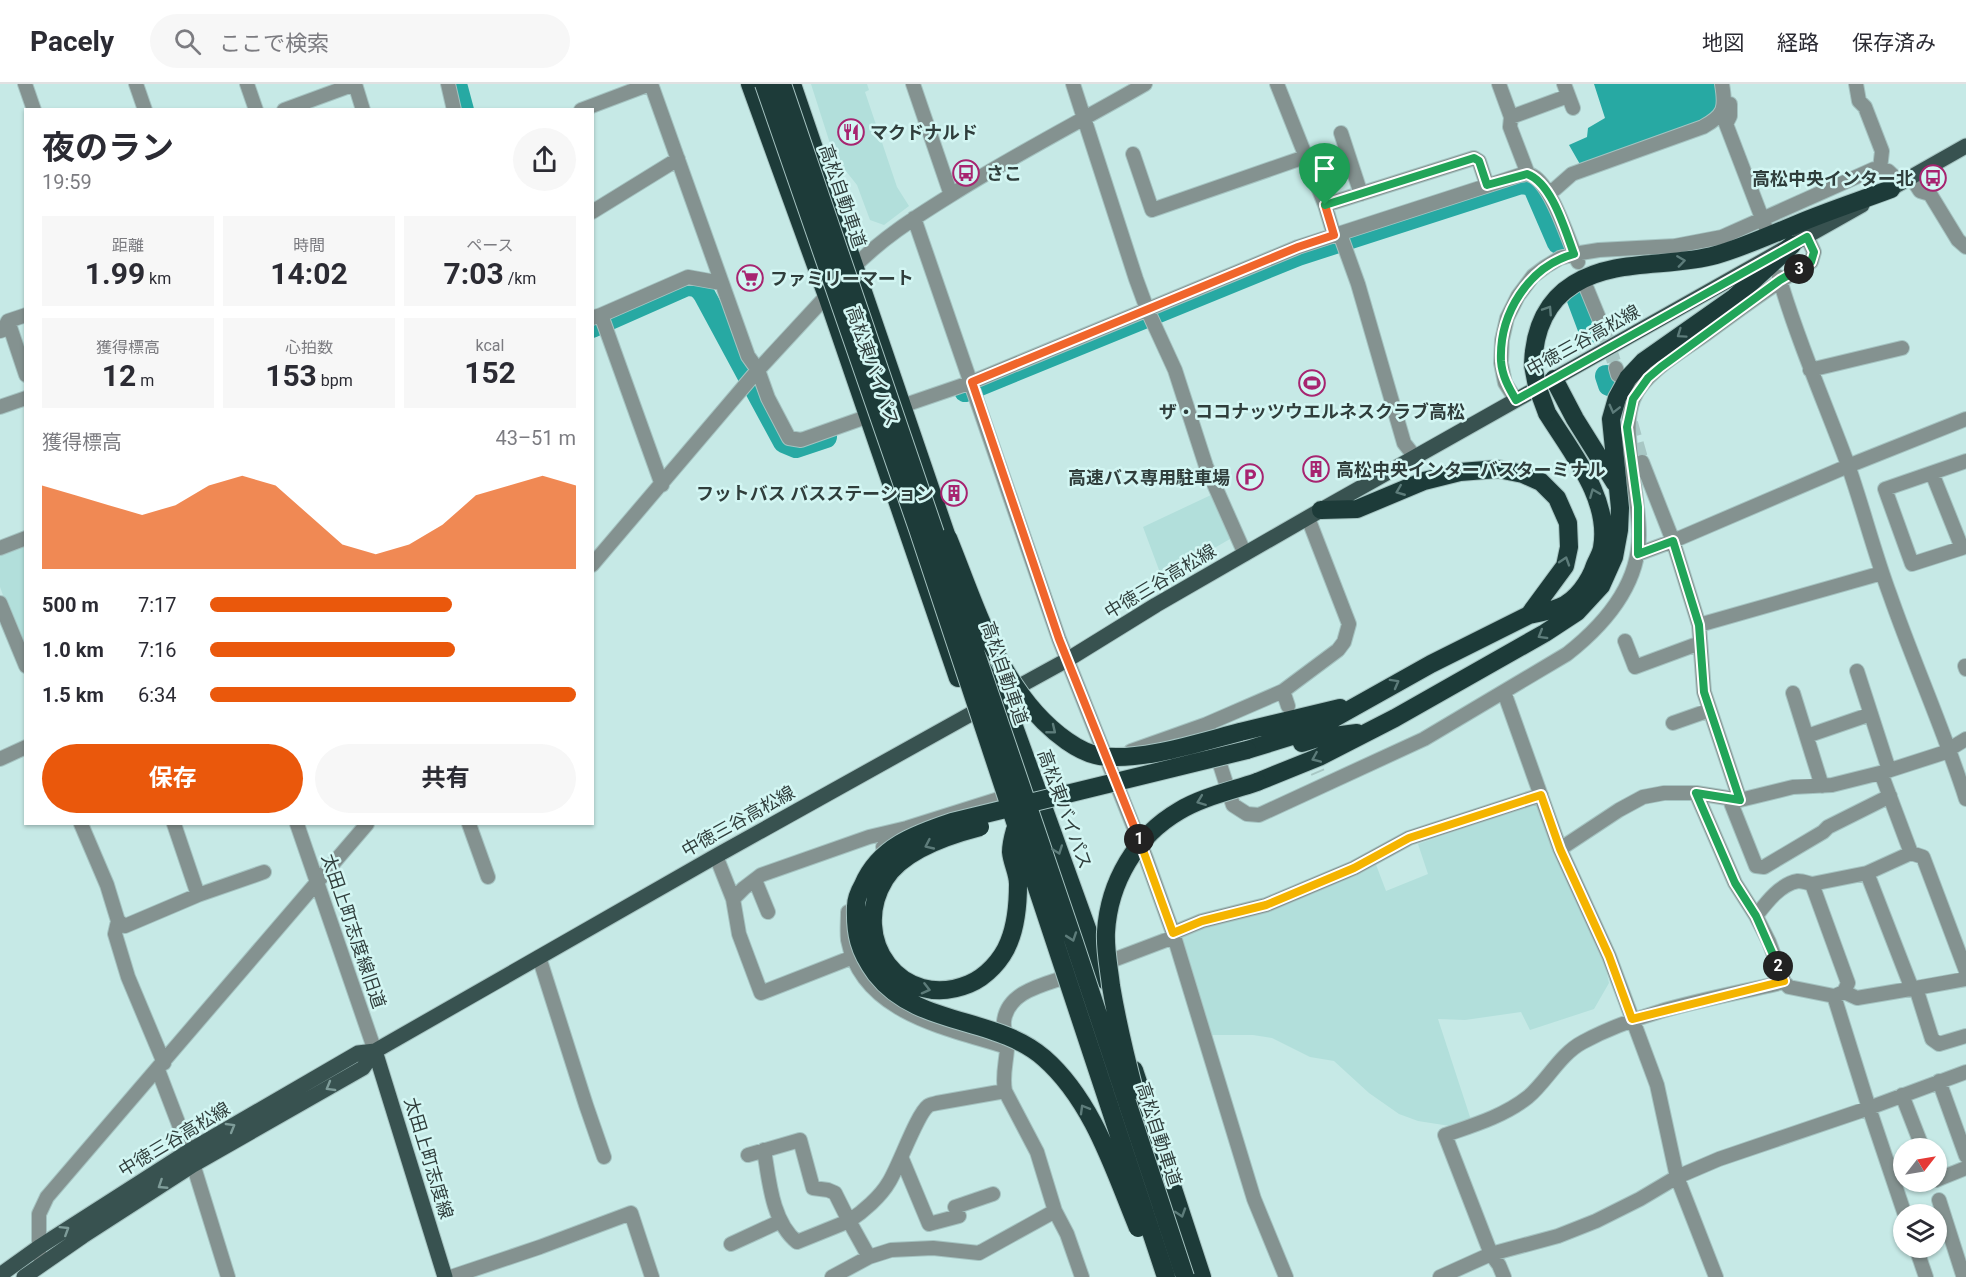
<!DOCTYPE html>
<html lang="ja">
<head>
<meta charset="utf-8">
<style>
  :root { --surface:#fff; --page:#f7f7f7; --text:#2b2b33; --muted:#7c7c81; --line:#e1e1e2; --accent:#ea580c }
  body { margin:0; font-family:Roboto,"Noto Sans JP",sans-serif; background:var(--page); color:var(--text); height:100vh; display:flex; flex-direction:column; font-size:22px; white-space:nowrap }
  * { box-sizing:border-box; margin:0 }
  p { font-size:20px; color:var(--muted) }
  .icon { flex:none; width:33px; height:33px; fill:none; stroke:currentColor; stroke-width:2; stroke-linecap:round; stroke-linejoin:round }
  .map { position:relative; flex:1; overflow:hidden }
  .drawer { position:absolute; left:24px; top:24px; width:570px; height:717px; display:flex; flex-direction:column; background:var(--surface); border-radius:0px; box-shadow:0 2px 4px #0004 }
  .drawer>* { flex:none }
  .needle { width:39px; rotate:59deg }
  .buttons { position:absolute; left:1893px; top:1054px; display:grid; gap:12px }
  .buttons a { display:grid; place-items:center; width:54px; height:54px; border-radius:50%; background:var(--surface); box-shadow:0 2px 4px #0004; font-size:30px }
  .pin { position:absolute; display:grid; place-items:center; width:51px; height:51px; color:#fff; margin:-62px -26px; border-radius:50% 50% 50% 0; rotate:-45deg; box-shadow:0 0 6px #0007 }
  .pin .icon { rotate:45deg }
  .km { position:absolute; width:30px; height:30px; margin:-15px; border-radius:50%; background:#222; color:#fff; font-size:16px; line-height:30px; text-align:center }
  .round { display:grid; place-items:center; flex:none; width:63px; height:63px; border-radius:32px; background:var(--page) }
  .headline { display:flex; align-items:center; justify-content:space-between; height:102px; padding:0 18px }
  h1 { font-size:33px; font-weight:700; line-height:45px }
  .metrics { display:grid; grid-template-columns:repeat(3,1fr); gap:9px; height:102px; padding:6px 18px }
  .metrics div { display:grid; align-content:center; border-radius:0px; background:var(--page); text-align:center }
  .metrics b { font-size:30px; font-weight:700 }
  .metrics small { font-size:16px; font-weight:400 }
  .metrics p { font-size:16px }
  .chart { height:168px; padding:12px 18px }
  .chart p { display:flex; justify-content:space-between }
  .chart svg { width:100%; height:108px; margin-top:6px; fill:var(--accent); opacity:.7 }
  .button { display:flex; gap:12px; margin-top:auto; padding:12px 18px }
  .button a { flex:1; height:69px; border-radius:36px; background:var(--accent); color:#fff; font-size:24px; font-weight:700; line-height:69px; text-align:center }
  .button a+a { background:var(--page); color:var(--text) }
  ul { padding:0 18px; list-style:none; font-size:20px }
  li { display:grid; grid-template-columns:96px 72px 1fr; align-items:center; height:45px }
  li i { height:15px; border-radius:8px; background:var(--accent) }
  header { display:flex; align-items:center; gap:36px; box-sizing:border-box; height:84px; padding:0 30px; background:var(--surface); border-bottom:2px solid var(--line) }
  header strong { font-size:28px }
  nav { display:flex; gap:33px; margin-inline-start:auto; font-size:21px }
  .search { width:420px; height:54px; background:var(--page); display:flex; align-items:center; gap:15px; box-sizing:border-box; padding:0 21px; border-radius:33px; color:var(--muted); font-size:22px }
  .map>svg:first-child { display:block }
  .built { fill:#b2dfdb }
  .water { fill:#27a9a3 }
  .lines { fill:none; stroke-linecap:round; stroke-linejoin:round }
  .river { stroke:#27a9a3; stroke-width:22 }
  .minor-tunnel { stroke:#a8c7c4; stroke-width:14; stroke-dasharray:14 7; stroke-linecap:butt }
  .minor-casing { stroke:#a5c3c1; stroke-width:16 }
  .major-casing { stroke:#a5c3c1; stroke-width:17 }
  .highway-casing { stroke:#a5c3c1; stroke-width:20 }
  .minor { stroke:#849290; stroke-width:14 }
  .major { stroke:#385250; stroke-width:15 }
  .highway { stroke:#1d3b39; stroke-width:18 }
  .highway-bridge-casing { stroke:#a5c3c1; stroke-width:20; stroke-linecap:butt }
  .highway-bridge { stroke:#1d3b39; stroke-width:18 }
  .oneway { stroke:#5d7c7a }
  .oneway2 { stroke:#7e9c99 }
  .split-1-casing { stroke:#fff; stroke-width:12 }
  .split-2-casing { stroke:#fff; stroke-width:12 }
  .split-3-casing { stroke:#fff; stroke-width:12 }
  .split-4-casing { stroke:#fff; stroke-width:12 }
  .split-1 { stroke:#f0652b; stroke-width:8 }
  .split-2 { stroke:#f5b400; stroke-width:8 }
  .split-3 { stroke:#22a559; stroke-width:8 }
  .split-4 { stroke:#22a559; stroke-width:8 }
  .labels { text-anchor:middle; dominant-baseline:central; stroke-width:5; stroke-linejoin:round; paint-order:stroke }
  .poi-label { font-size:18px; font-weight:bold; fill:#303e3c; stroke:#d3f6f3; text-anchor:start }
  .street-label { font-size:18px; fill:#303e3c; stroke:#d3f6f3 }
</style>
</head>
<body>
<header>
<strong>Pacely</strong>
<div class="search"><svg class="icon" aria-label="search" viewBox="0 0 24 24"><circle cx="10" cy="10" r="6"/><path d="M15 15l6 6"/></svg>ここで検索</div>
<nav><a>地図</a><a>経路</a><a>保存済み</a></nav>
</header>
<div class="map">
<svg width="1966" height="1193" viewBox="0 0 1966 1193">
  <rect width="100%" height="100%" fill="#c6e9e6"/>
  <path class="built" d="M811 0H867L869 6 865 8 897 103 909 122 884 141 870 136 857 101 834 72Z
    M1211 411 1222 431 1230 455 1162 494 1143 443Z
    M25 462V571L0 503V472Z
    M1537 719 1604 877 1609 899 1594 925 1530 946 1521 928 1465 936 1438 935 1471 1036 1450 1042 1418 1037 1399 1030 1369 1009 1334 977 1310 973 1272 954 1253 951H1207L1179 852 1375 778 1386 807 1428 790 1418 760Z"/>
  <path class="water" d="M1594 0H1716L1718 27 1699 40 1581 82 1569 61 1587 53 1588 44 1605 34Z"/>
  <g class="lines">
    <path class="river" d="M456 0 463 26
      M1578 216 1590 248
      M592 243 687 201C695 201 699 203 704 210L784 358 796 363 826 353
      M1606 292 1609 301
      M965 307 1298 171 1521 99 1533 101 1558 159"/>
    <path class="minor-tunnel" d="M1603 244 1616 284
      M1631 339 1642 378
      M1309 668 1318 689"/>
    <g class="minor-casing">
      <path id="minor" d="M25 0 34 26
        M136 0 145 26
        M247 0 256 26
        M355 0 363 26
        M448 0 454 26
        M651 0 748 272 758 286 768 314 789 354 801 356 869 332
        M913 0 951 111
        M1073 0 1136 195 1147 225 1175 286 1206 382 1245 470
        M1277 0 1325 121 1334 151
        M1499 0 1511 33 1510 43 1528 90
        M1564 0 1573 24
        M1856 0 1859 17 1865 23 1882 67 1880 85
        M1730 20V32L1726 40 1765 142
        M284 26 355 0
        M581 26 650 0
        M1511 33 1568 12
        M1341 49 1361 110
        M1133 70 1152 126 1305 73
        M1911 93 1920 107 1930 110 1958 156 1966 163
        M1548 107 1555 105 1572 90 1703 43C1725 31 1726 24 1722 0
        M1325 121 1474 74 1479 77 1487 101
        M592 128 678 75
        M914 134 1059 555 1146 774 1173 849 1254 1115 1286 1193
        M1340 150 1358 200 1404 359 1415 373
        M849 188C879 156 914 134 951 111 1014 71 1081 37 1145 0
        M1779 193C1798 258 1825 319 1848 381 1863 424 1874 468 1890 511 1914 580 1944 646 1966 715
        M1587 205 1603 244
        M601 231 688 193 721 199
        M592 234 601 231 662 401
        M8 237 26 291
        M0 247 3 246 8 237 26 231
        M1616 284 1618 291
        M1810 286 1902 264
        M1516 316 1505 299 1501 279 1502 256 1507 234 1518 212 1533 192 1545 183 1560 174 1574 170 1599 166 1675 162 1722 153 1874 85 1888 87 1901 99
        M902 322 972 298 1298 163 1520 91C1525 90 1529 89 1533 92 1552 102 1569 158 1578 178
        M0 323 26 314
        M1642 378 1673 457 1699 541 1704 608 1740 716
        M1932 389 1962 464 1912 480 1885 405 1966 377
        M0 464 26 454
        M1638 470 1673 457 1848 382 1966 335
        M592 481 758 286 832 206
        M0 519 26 582
        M1699 541 1882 489
        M1625 557 1635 583 1700 559
        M1965 582 1966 585
        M1857 587 1889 686
        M1283 607 1288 622
        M1504 608 1560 765 1609 872 1657 1001 1677 1093 1716 1193
        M1793 609 1822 702
        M1673 639 1710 626
        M1207 640 1283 607 1338 566 1344 558 1349 540 1308 434
        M1807 652 1871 630
        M1131 667 1207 640 1233 721 1247 730 1259 731 1424 655 1567 570C1604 541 1639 501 1639 451 1639 425 1633 400 1631 374 1629 354 1626 336 1633 316 1643 289 1684 266 1706 250 1741 225 1774 199 1811 178L1814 168 1807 153
        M0 675 26 663
        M1881 689 1911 769 1923 773 1966 887
        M1696 709 1735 799 1756 832 1769 858 1784 898 1789 903 1834 912 1869 1024 1905 1131
        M1729 714 1756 782 1764 783 1823 748 1828 743 1890 712
        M81 740 107 801 118 837 125 842 198 811 264 788
        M174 740 198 811
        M297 740 375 967
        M469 740 488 793
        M883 763 907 744
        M1560 765 1619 726 1643 713 1664 709H1696L1740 716 1793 703 1832 701 1884 688 1943 669 1966 655
        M716 772 733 815 739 850 761 909 853 873
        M1867 789 1912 905
        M755 796 768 828
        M1812 800 1867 789 1911 769
        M733 815 744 804 761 791 869 753 907 744 999 715
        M848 828C848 837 847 847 848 856 862 930 948 944 1007 963
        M1756 832C1766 819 1780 800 1798 797 1802 797 1808 799 1812 800L1848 899 1844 908
        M118 837 115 850 128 893 164 979
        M1173 849 1202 837 1266 821 1354 784 1409 754 1541 711
        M539 873 586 1021 604 1073
        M1100 881 1174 853
        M1966 895 1916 904 1932 955 1939 960 1966 952
        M1837 911 1844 908 1857 914 1916 904
        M158 986 189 1067 228 1193
        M1939 997 1966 1072
        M1005 1007 1037 1068 1055 1127 1067 1150 1082 1193
        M1902 1011 1923 1065
        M748 1071 800 1056 813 1104 828 1106 835 1109 849 1137 797 1158C772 1138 769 1096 764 1066
        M902 1075 929 1140 959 1132 955 1123 993 1110
        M1936 1096 1966 1084
        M1939 1116 1963 1191
        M731 1160 781 1137
        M1916 1164 1926 1193
        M39 1172V1130L47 1113 367 740
        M869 1173 891 1166 933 1164 979 1169 1055 1127
        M451 1193 540 1163 631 1129 652 1193
        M832 1193 869 1173 849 1137C863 1128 881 1112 889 1098 899 1082 917 1030 928 1022 930 1020 934 1020 937 1019L1005 1007C1002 992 1006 980 1007 965 1008 956 1003 947 1004 937 1008 905 1049 900 1074 890
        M1440 1193 1491 1170 1558 1152 1596 1137 1640 1115 1677 1093 1719 1075 1869 1024 1966 988
        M1504 1193 1499 1181 1491 1170 1445 1051C1474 1041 1504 1032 1528 1013 1547 997 1560 970 1583 958 1644 925 1717 914 1784 898"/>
    </g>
    <g class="major-casing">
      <path id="major" d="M1883 109 1966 62
        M1007 609 1067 576 1156 521 1321 426 1862 121
        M375 967 445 1193
        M0 1191 39 1163 189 1067 358 969 375 967 716 772 987 621
        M24 1193 83 1152 193 1081 363 984 375 967"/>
    </g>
    <g class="highway-casing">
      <path id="highway" d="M750 0 827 212 958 594
        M792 0 952 468
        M1533 281C1534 248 1545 218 1574 200 1615 174 1670 184 1716 171 1744 163 1770 151 1797 140 1828 127 1859 117 1891 105
        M1554 295 1575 335 1615 399
        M1529 531C1539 529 1550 527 1560 523 1576 517 1590 497 1595 481 1597 476 1601 470 1602 464 1611 415 1571 368 1547 329
        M981 551 1106 897
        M1240 648 1340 624
        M1302 659 1318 654 1357 649
        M1247 666 1315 645 1431 580 1529 531 1565 482 1569 463 1568 439 1557 414 1541 398 1523 390 1498 385 1460 388 1424 397 1357 425 1321 426
        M1257 698 1319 673 1395 634 1545 549 1577 528 1601 502 1614 473 1619 446 1620 424 1611 335 1617 314 1628 294 1644 277 1735 213 1792 161
        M1134 986 1202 1193"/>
    </g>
    <use href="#minor" class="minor"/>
    <use href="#major" class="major"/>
    <use href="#highway" class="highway"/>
    <g class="highway-bridge-casing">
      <path id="highway-bridge" d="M764 0 918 445 1166 1193
        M782 0 1074 858 1185 1193
        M1533 281 1537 302 1547 329
        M948 454C977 525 1001 611 1067 657 1077 664 1088 670 1100 672 1140 678 1201 658 1240 648
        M980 743C949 751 903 766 885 795 848 855 901 928 969 900 986 893 1002 876 1009 858 1016 841 1018 819 1018 800 1018 789 1012 779 1011 768 1011 761 1013 753 1015 746
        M1134 1006C1125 971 1117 938 1111 902 1109 884 1105 866 1106 848 1109 798 1136 752 1179 727 1202 713 1231 707 1257 698
        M1138 1144C1114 1086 1093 1017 1044 974 996 932 917 943 876 890 859 867 855 850 856 822 856 814 859 808 863 801 879 763 916 750 952 738L1247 666"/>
    </g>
    <use href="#highway-bridge" class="highway-bridge"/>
  </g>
  <defs><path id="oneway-chevron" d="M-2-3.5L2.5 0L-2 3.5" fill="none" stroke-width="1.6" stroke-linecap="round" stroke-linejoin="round" transform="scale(1.5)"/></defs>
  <g class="oneway">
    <use href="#oneway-chevron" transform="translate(1681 177) rotate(-8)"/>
    <use href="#oneway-chevron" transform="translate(1548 226) rotate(-57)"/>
    <use href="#oneway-chevron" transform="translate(1681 250) rotate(145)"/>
    <use href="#oneway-chevron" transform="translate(1614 325) rotate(104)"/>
    <use href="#oneway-chevron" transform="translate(1400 407) rotate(158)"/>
    <use href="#oneway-chevron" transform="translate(1594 409) rotate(-112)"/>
    <use href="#oneway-chevron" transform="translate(1565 477) rotate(-72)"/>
    <use href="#oneway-chevron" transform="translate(1542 551) rotate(149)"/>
    <use href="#oneway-chevron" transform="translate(1395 599) rotate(-29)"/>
    <use href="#oneway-chevron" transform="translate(1052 646) rotate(39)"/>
    <use href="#oneway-chevron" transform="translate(1316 674) rotate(157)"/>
    <use href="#oneway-chevron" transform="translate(1201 717) rotate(159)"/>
    <use href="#oneway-chevron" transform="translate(929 761) rotate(155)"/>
    <use href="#oneway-chevron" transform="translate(1058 766) rotate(70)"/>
    <use href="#oneway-chevron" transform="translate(1072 853) rotate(71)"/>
    <use href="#oneway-chevron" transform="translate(926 905) rotate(14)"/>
    <use href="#oneway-chevron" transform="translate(1084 1025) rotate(-120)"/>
    <use href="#oneway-chevron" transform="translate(1181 1129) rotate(72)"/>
  </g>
  <g class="oneway2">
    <use href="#oneway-chevron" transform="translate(330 1003) rotate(150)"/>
    <use href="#oneway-chevron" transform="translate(231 1043) rotate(-30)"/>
    <use href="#oneway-chevron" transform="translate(162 1101) rotate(147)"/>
    <use href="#oneway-chevron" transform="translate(65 1146) rotate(-32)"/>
  </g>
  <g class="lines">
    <g class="split-1-casing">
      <path id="split-1" d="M1139 755 1059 555 972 298 1298 163 1334 151 1325 121"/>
    </g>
    <g class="split-2-casing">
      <path id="split-2" d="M1139 755 1173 849 1202 837 1266 821 1354 784 1409 754 1541 711 1560 765 1609 872 1632 935 1784 897 1778 882"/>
    </g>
    <g class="split-3-casing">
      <path id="split-3" d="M1778 882 1756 832 1735 799 1696 709 1740 716 1704 608 1699 541 1673 457 1638 470V423L1627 343 1633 315 1648 294 1661 283 1780 196 1799 185"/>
    </g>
    <g class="split-4-casing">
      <path id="split-4" d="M1325 121 1474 74 1479 77 1487 101 1527 90C1552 99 1565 146 1574 170 1528 183 1499 230 1501 277 1502 292 1509 304 1516 316L1807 153 1814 168 1811 178 1799 185"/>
    </g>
    <use href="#split-1" class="split-1"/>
    <use href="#split-2" class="split-2"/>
    <use href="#split-3" class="split-3"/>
    <use href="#split-4" class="split-4"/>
  </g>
  <defs>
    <g id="restaurant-ring" transform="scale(1.35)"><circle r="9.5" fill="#d3f6f3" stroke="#a72470" stroke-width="1.5"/><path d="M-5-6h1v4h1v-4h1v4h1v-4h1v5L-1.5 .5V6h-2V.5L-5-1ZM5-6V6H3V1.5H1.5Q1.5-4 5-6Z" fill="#a72470"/></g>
    <g id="bus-ring" transform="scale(1.35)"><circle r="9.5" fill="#d3f6f3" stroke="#a72470" stroke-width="1.5"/><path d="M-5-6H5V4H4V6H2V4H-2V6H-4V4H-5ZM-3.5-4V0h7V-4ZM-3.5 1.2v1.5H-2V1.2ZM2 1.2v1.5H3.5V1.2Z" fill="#a72470"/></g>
    <g id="supermarket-ring" transform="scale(1.35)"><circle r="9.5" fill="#d3f6f3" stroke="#a72470" stroke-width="1.5"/><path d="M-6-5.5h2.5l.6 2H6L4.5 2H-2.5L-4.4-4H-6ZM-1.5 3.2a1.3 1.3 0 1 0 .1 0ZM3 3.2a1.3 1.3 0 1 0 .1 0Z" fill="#a72470"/></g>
    <g id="stadium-ring" transform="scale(1.35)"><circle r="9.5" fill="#d3f6f3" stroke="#a72470" stroke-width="1.5"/><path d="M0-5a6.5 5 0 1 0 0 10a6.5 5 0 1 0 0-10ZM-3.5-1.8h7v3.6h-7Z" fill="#a72470"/></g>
    <g id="building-ring" transform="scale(1.35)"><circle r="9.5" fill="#d3f6f3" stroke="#a72470" stroke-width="1.5"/><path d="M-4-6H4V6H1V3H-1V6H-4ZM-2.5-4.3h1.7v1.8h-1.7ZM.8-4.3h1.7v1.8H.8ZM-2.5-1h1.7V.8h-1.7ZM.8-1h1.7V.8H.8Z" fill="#a72470"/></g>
    <g id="parking-ring" transform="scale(1.35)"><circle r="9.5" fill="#d3f6f3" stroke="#a72470" stroke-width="1.5"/><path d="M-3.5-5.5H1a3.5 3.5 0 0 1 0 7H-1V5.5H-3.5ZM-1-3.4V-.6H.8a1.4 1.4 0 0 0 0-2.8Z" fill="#a72470"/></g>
  </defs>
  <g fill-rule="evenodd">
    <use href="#restaurant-ring" x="851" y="48"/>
    <use href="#bus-ring" x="966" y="89"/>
    <use href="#bus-ring" x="1933" y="94"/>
    <use href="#supermarket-ring" x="750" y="194"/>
    <use href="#stadium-ring" x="1312" y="299"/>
    <use href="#building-ring" x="1316" y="385"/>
    <use href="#parking-ring" x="1250" y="393"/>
    <use href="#building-ring" x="954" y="409"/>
  </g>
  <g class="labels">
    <g class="poi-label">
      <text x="870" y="48">マクドナルド</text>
      <text x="986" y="89">さこ</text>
      <text x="1914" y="94" text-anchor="end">高松中央インター北</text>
      <text x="770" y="194">ファミリーマート</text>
      <text x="1312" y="327" text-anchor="middle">ザ・ココナッツウエルネスクラブ高松</text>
      <text x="1336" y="385">高松中央インターバスターミナル</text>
      <text x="1230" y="393" text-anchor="end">高速バス専用駐車場</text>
      <text x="934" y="409" text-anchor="end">フットバス バスステーション</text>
    </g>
    <g class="street-label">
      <text transform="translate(843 112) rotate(71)">高松自動車道</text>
      <text transform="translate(1583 256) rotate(-29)">中徳三谷高松線</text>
      <text transform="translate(873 282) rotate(71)">高松東バイパス</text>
      <text transform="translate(1160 497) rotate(-31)">中徳三谷高松線</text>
      <text transform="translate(1005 589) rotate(71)">高松自動車道</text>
      <text transform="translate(1065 725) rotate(70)">高松東バイパス</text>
      <text transform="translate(738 737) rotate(-29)">中徳三谷高松線</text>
      <text transform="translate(354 847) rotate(71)">太田上町志度線旧道</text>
      <text transform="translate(1159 1050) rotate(72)">高松自動車道</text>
      <text transform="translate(174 1055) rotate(-31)">中徳三谷高松線</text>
      <text transform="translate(429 1074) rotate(73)">太田上町志度線</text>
    </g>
  </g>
</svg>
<div class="buttons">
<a><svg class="needle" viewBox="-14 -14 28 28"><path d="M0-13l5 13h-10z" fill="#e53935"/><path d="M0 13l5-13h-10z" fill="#7c7c81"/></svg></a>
<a><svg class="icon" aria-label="layers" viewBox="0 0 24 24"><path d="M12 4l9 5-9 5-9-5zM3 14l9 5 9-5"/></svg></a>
</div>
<div class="pin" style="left:1325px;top:121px;background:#1e9e55"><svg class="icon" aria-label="arrive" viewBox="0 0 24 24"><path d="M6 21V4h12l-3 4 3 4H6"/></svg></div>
<b class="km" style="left:1139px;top:755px">1</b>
<b class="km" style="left:1778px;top:882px">2</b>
<b class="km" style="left:1799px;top:185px">3</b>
<section class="drawer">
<div class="headline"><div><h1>夜のラン</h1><p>19:59</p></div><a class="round"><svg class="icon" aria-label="share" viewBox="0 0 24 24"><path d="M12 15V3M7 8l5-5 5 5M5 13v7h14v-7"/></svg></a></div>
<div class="metrics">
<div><p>距離</p><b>1.99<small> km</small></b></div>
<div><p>時間</p><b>14:02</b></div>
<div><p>ペース</p><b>7:03<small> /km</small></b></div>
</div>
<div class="metrics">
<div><p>獲得標高</p><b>12<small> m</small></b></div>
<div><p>心拍数</p><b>153<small> bpm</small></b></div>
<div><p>kcal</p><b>152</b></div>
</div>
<div class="chart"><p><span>獲得標高</span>43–51 m</p>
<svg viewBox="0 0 160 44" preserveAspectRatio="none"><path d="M0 44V10L10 14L20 18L30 22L40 18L50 10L60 6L70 10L80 22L90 34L100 38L110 34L120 26L130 14L140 10L150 6L160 10V44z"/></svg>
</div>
<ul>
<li><b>500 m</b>7:17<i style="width:66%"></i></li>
<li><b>1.0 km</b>7:16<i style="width:67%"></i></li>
<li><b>1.5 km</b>6:34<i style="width:100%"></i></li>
</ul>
<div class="button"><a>保存</a><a>共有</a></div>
</section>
</div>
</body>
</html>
